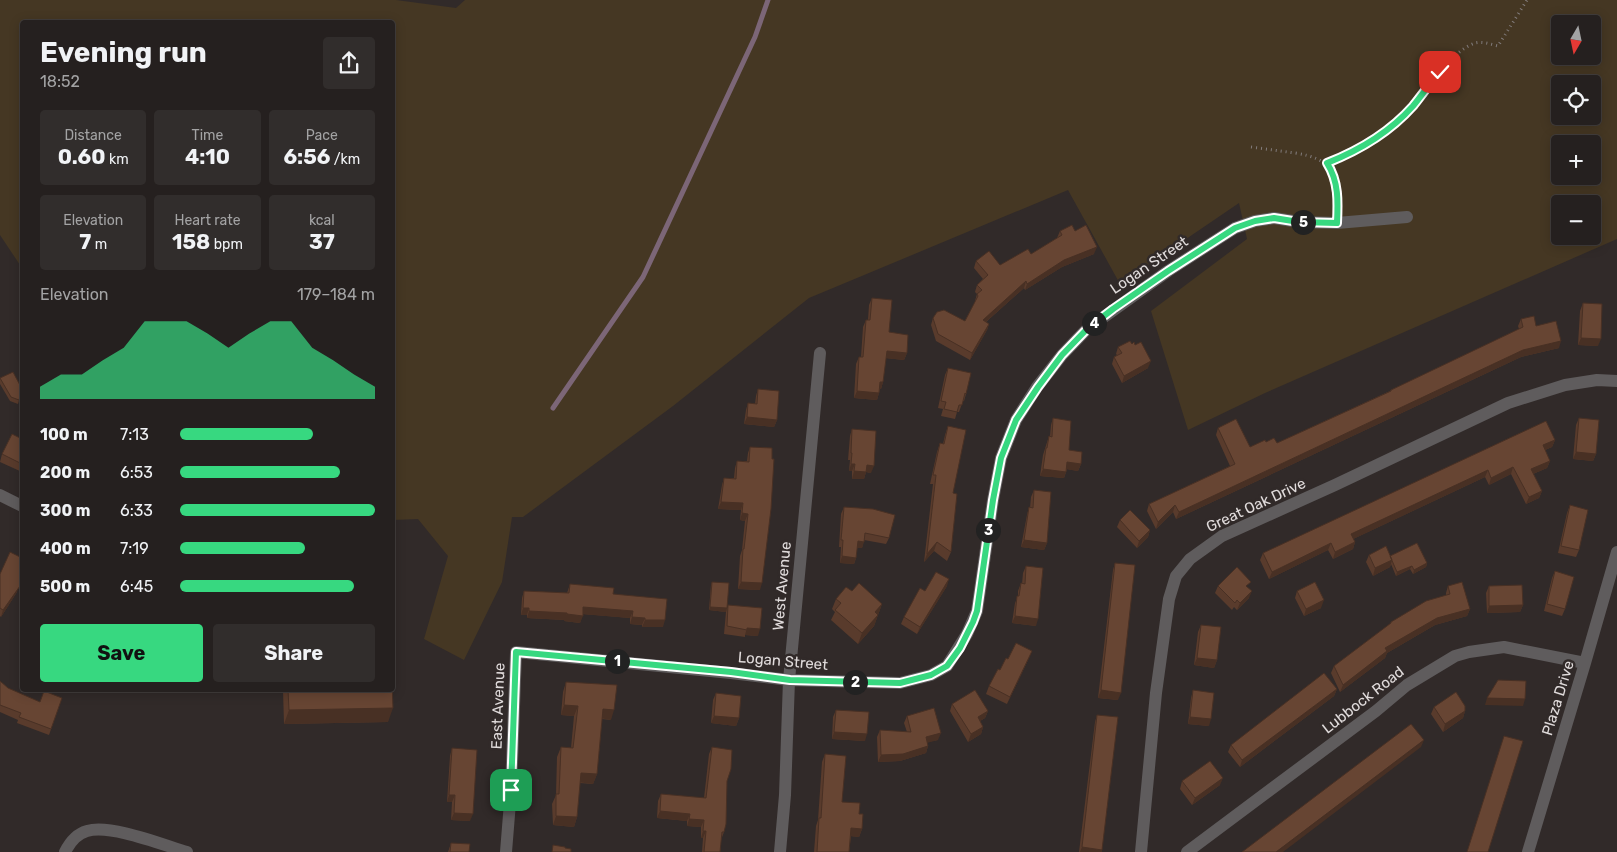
<!DOCTYPE html>
<html lang="en">
<head>
<meta charset="utf-8">
<style>
  :root { --surface:#25201f; --page:#312d2c; --text:#f1f3f6; --muted:#a3a3a4; --line:#423e3d; --accent:#37d880 }
  body { margin:0; font-family:Rubik,sans-serif; background:var(--page); color:var(--text); height:100vh; display:flex; flex-direction:column; font-size:19px; white-space:nowrap }
  * { box-sizing:border-box; margin:0 }
  p { font-size:16px; color:var(--muted) }
  .icon { flex:none; width:28px; height:28px; fill:none; stroke:currentColor; stroke-width:2; stroke-linecap:round; stroke-linejoin:round }
  .map { position:relative; flex:1; overflow:hidden }
  .drawer { position:absolute; left:20px; top:20px; width:375px; height:672px; display:flex; flex-direction:column; background:var(--surface); border-radius:5px; box-shadow:0 2px 12px #0003,0 0 0 1px var(--line) }
  .drawer>* { flex:none }
  .needle { width:32px; rotate:189deg }
  .buttons { position:absolute; left:1551px; top:15px; display:grid; gap:10px }
  .buttons a { display:grid; place-items:center; width:50px; height:50px; border-radius:5px; background:var(--surface); box-shadow:0 2px 12px #0003,0 0 0 1px var(--line); font-size:25px }
  .pin { position:absolute; display:grid; place-items:center; width:42px; height:42px; color:#fff; margin:-21px; border-radius:10px; box-shadow:0 2px 8px #0006 }
  .km { position:absolute; width:25px; height:25px; margin:-12px; border-radius:50%; background:#222; color:#fff; font-size:14px; line-height:25px; text-align:center }
  .round { display:grid; place-items:center; flex:none; width:52px; height:52px; border-radius:5px; background:var(--page) }
  .head { display:flex; align-items:center; justify-content:space-between; height:85px; padding:0 20px }
  h1 { font-size:28px; font-weight:700; line-height:38px }
  .stats { display:grid; grid-template-columns:repeat(3,1fr); gap:8px; height:85px; padding:5px 20px }
  .stats div { display:grid; align-content:center; border-radius:5px; background:var(--page); text-align:center }
  .stats b { font-size:21px; font-weight:700 }
  .stats small { font-size:14px; font-weight:400 }
  .stats p { font-size:14px }
  .chart { height:140px; padding:10px 20px }
  .chart p { display:flex; justify-content:space-between }
  .chart svg { width:100%; height:90px; margin-top:5px; fill:var(--accent); opacity:.7 }
  .button { display:flex; gap:10px; margin-top:auto; padding:10px 20px }
  .button a { flex:1; height:58px; border-radius:5px; background:var(--accent); color:#111; font-size:20px; font-weight:700; line-height:58px; text-align:center }
  .button a+a { background:var(--page); color:var(--text) }
  ul { padding:0 20px; list-style:none; font-size:16px }
  li { display:grid; grid-template-columns:80px 60px 1fr; align-items:center; height:38px }
  li i { height:12px; border-radius:6px; background:var(--accent) }
  .map>svg:first-child { display:block }
  .green { fill:#453723; fill-rule:evenodd }
  .lines { fill:none; stroke-linecap:round; stroke-linejoin:round }
  .stream { stroke:#7c6677; stroke-width:5 }
  .path { stroke:#827c7c; stroke-width:3; stroke-dasharray:1 4; stroke-linecap:butt }
  .street { stroke:#5f5c5d; stroke-width:12 }
  .wall { fill:#593b2c }
  .shaded-wall { fill:#483024 }
  .building { fill:#674533; stroke:#483024 }
  .route-casing { stroke:#fff; stroke-width:10 }
  .route { stroke:#37d880; stroke-width:6 }
  .labels { text-anchor:middle; dominant-baseline:central; stroke-width:5; stroke-linejoin:round; paint-order:stroke }
  .street-label { font-size:15px; fill:#e0dbdb; stroke:#312a29 }
</style>
</head>
<body>
<div class="map">
<svg width="1617" height="852" viewBox="0 0 1617 852">
  <rect width="100%" height="100%" fill="#312a29"/>
  <path class="green" d="M0 0H396L456 8 465 0H1617V239L1265 393 1188 430 1151 311 1247 239 1239 203 1120 284 1068 190 809 298 673 406 523 517H512L502 582 464 660 424 639 448 556 418 519 393 520 392 22H22V268L0 235ZM1560 24H1592V56H1560ZM1560 84H1592V116H1560ZM1560 144H1592V176H1560ZM1560 204H1592V236H1560Z"/>
  <g class="lines">
    <path class="stream" d="M553 408 643 277 755 37 768 0"/>
    <path class="path" d="M1251 147C1266 149 1280 151 1295 153 1333 159 1338 173 1338 210
      M1327 163C1354 153 1378 140 1399 120 1421 99 1447 53 1475 43 1482 41 1490 44 1498 46L1527 0"/>
    <path class="street" d="M0 495 22 506
      M65 852C70 842 76 834 87 831 111 824 163 845 187 852
      M506 852 511 790 516 652 731 673 789 680 900 683 931 675 947 666 967 634 977 611 993 500 1001 458 1016 420 1037 387 1062 355 1087 329 1168 271 1210 244 1235 228 1255 221 1274 218 1299 222 1337 223 1407 217
      M780 852 785 795 789 680 820 353
      M1141 852 1156 693 1169 599 1176 576 1190 559 1222 536 1335 485 1508 403 1565 385 1597 380 1617 381
      M1187 852 1376 711 1407 685 1455 656 1469 652 1504 647 1585 663
      M1528 852 1585 663 1617 552"/>
  </g>
  <path class="wall" d="M1060 231H1075L1094 254 1062 267 1025 290 1024 288 986 322 989 324 987 330 970 360 936 341 931 325 933 318 965 321 975 302V301L977 294 975 292 977 285 983 279 974 268 976 261 1000 265 1031 254 1057 238Z
    M872 298 889 332 907 353 904 360 886 358 883 382 881 389H880L877 400 854 398 856 364 859 357H861L863 327 866 320H868L869 305Z
    M1583 303 1598 346 1578 345 1580 311Z
    M1521 319 1536 326 1559 348 1521 357 1176 519 1173 512 1156 529 1147 511 1149 504 1230 466 1216 435 1218 428 1250 447 1266 442 1277 443 1390 391 1391 390 1519 329 1518 326Z
    M1132 344 1135 345 1148 368 1122 383 1112 364 1114 357 1117 355 1116 354 1118 347Z
    M948 368 966 394 964 401H963L959 412H957L955 419 941 416 943 409 938 408 945 375Z
    M0 378 22 389 18 404 10 401 0 384Z
    M758 389 777 420 774 427 744 424 746 410 748 403 755 404 756 396Z
    M1053 418 1069 450 1081 464 1078 471 1067 469 1064 478 1040 476 1043 455 1049 436H1050L1051 425Z
    M1579 418 1596 454 1593 461 1573 459 1576 425Z
    M948 426 953 493 951 552 947 561 934 551 924 562 933 484H930L937 452 940 443 943 444 945 435Z
    M852 429 871 473 866 472 864 479H852V471H849L850 460H848L850 436Z
    M22 438V472L0 462 2 454Z
    M1555 440 1552 447 1545 450 1550 461 1547 468 1533 474 1542 491 1539 498 1526 504 1511 474 1489 485 1485 477 1353 539 1355 542 1353 549 1333 559 1328 550 1269 579 1260 560 1263 553Z
    M750 447 760 590 738 589 740 556 742 550 745 521 740 520 741 510 718 509 722 485 724 478H734L735 468 737 461H747L748 453Z
    M1034 490 1047 543 1044 550 1021 547 1027 515 1029 507 1030 508 1031 497Z
    M1570 505 1579 550 1576 557 1558 553 1567 513Z
    M844 507 889 538 886 544 864 540 862 548H857L856 558 854 564 840 563 841 547H839L841 514Z
    M1120 520 1150 530 1148 537 1137 548 1117 527Z
    M1369 555 1390 556 1427 563 1426 567 1413 574 1410 569 1396 576 1391 564 1390 567 1373 576 1366 562Z
    M1115 563 1118 700 1098 698 1113 570Z
    M1026 566 1036 626 1012 623 1015 603 1018 596V591L1021 583 1022 584 1023 573Z
    M1555 571 1565 609 1562 616 1544 611 1552 578Z
    M0 574 17 592 1 617 0 616Z
    M712 582 727 608 726 612 709 610 711 585Z
    M570 584 613 594 663 627H642V625L630 624V618L583 614 580 623 564 621 565 620 527 618V615H521L522 598 524 591 567 593Z
    M947 586 917 634 901 624 904 617 925 591Z
    M1218 586 1249 598 1237 610 1234 607 1232 610 1215 593Z
    M1448 586 1470 609 1467 616 1435 625 1387 653 1385 658 1340 692 1331 673 1334 666 1390 624 1391 622 1446 595V593Z
    M1489 586 1523 605 1520 612 1487 613 1486 593Z
    M852 591 882 604 874 626 858 644 831 620 835 612 832 609 836 599Z
    M1297 591 1321 608 1304 616 1295 598Z
    M728 605 758 636 745 635V637L724 634 726 612Z
    M1201 625 1217 660 1214 668 1194 665 1198 632Z
    M1032 651 1029 658 1007 704 986 694 989 686 1008 659Z
    M0 681 8 688 40 702 62 698 49 735 17 723 18 720 0 712Z
    M566 682 611 720 602 719 597 774 593 784 580 783 577 817 574 827 553 825 552 804 556 795 557 757 561 747 571 748 574 716 561 715 563 692Z
    M1337 689 1334 696 1240 767 1228 752 1231 745Z
    M283 690H392L388 722 284 724Z
    M1193 690 1209 726 1188 724 1191 698Z
    M716 693 739 718 736 726 711 723 713 700Z
    M952 704 988 711 985 718 980 721 983 727 981 734 968 742 950 711Z
    M1434 707 1465 711 1463 718 1443 732 1431 714Z
    M836 710 865 741 832 739 833 717Z
    M1097 715 1102 850V852H1079L1095 722Z
    M907 716 938 740 927 742 928 746 926 753 900 761 878 762 877 737 880 730 907 732 904 723Z
    M712 747 727 781 724 832 721 840 720 852H702L703 838H701V827L687 826V821L657 818 658 801 661 794 704 798 709 754Z
    M452 748 470 821 451 820 452 802H447L450 756Z
    M825 754 842 802 859 814 862 829 859 837 851 836 849 852H814L816 826 818 820 822 762Z
    M1182 781 1220 785 1192 805 1180 789Z
    M451 843 469 852H448Z"/>
  <path class="shaded-wall" d="M1097 247 1094 254 1062 267 1025 290 1027 284 1064 260Z
    M1026 281 1024 288 980 327 983 320Z
    M989 324 987 330 970 360 972 353Z
    M1581 338 1601 339 1598 346 1578 345Z
    M1561 341 1559 348 1521 357 1176 519 1179 512 1523 350Z
    M887 351 907 353 904 360 884 358Z
    M1151 361 1148 368 1122 383 1124 376Z
    M880 382H883L881 389H878Z
    M857 391 879 393 877 400 854 398Z
    M747 417 777 420 774 427 744 424Z
    M1555 440 1552 447 1540 452 1543 445Z
    M1576 452 1596 454 1593 461 1573 459Z
    M1550 461 1547 468 1528 476 1531 469Z
    M1067 462 1081 464 1078 471 1065 469Z
    M851 464H855L852 471H849Z
    M867 465 874 466 871 473 866 472 864 479H852L854 471Z
    M1513 467 1511 474 1489 485 1491 478Z
    M1043 469 1066 472 1064 478 1040 476Z
    M1488 470 1485 477 1349 541 1351 534Z
    M1542 491 1539 498 1526 504 1529 497Z
    M721 502 743 503 741 510 718 509Z
    M1175 505 1173 512 1156 529 1158 522Z
    M742 513 748 514 745 521 740 520Z
    M1150 530 1148 537 1137 548 1139 541Z
    M1024 540 1047 543 1044 550 1021 547Z
    M858 541 864 542 862 548H855Z
    M937 542 934 551 924 562 927 554Z
    M1355 542 1353 549 1333 559 1335 552Z
    M1331 543 1328 550 1269 579 1272 572Z
    M842 556 856 558 854 564 840 563Z
    M1392 560 1390 567 1373 576 1375 568Z
    M1427 563 1426 567 1413 574 1414 570Z
    M1412 566 1410 569 1396 576 1397 572Z
    M22 579 17 592 1 617 3 610Z
    M949 579 947 586 917 634 920 627Z
    M741 582 762 583 760 590 738 589Z
    M1252 591 1249 598 1237 610 1240 603Z
    M1324 600 1321 608 1304 616 1306 609Z
    M882 604 874 626 858 644 862 633 875 612Z
    M1523 605 1520 612 1487 613 1489 606Z
    M583 607 633 611 630 618 581 614Z
    M710 607 727 608 726 612 709 610Z
    M523 608H529L527 615H521Z
    M1470 609 1467 616 1435 625 1387 653 1385 658 1340 692 1343 685 1385 648 1437 618Z
    M529 611 567 613 565 620 527 618Z
    M567 614 583 616 580 623 564 621Z
    M1015 616 1038 619 1036 626 1012 623Z
    M632 617 645 618 642 625 630 624Z
    M645 620H665L663 627H642Z
    M747 628 760 629 758 636 745 635Z
    M1032 651 1029 658 1007 704 1010 697Z
    M1197 658 1217 660 1214 668 1194 665Z
    M1337 689 1334 696 1240 767 1242 760Z
    M1101 690 1121 693 1118 700 1098 698Z
    M1487 698 1525 699 1523 706 1485 705Z
    M564 705 578 706 574 716 561 715Z
    M393 708 388 722 284 724 289 710Z
    M603 709 614 710 611 720 600 718Z
    M988 711 985 718 975 724 978 717Z
    M1465 711 1463 718 1443 732 1445 724Z
    M714 716 739 718 736 726 711 723Z
    M1190 717 1211 719 1209 726 1188 724Z
    M983 727 981 734 968 742 971 734Z
    M834 732 867 734 865 741 832 739Z
    M941 733 938 740 923 744 926 737Z
    M1424 740 1421 747 1283 852H1276Z
    M928 746 926 753 900 761 878 762 881 755Z
    M581 773 597 774 593 784 577 782Z
    M1223 778 1220 785 1192 805 1195 798Z
    M449 795H455L452 802H447Z
    M660 811 690 814 687 821 657 818Z
    M454 813 473 814 470 821 451 820Z
    M556 816 577 817 574 827 553 825Z
    M689 819 704 820 701 827 687 826Z
    M851 828 862 829 859 837 848 836Z
    M703 831H706L703 838H701Z
    M1082 847 1102 850V852H1080Z"/>
  <path class="building" d="M1072 225 1075 231 1086 225 1097 247 1064 260 1027 284 1026 281 983 320 989 324 972 353 938 334 933 318 937 312 944 310 965 321 978 296 977 294 982 290 977 285 988 275 976 261 989 251 1000 265 1028 249 1031 254 1062 235 1060 231Z
    M872 298 892 300 889 332 908 335 907 353 887 351 883 382H880L879 393 857 391 859 357H863L866 320H870Z
    M1583 303 1602 304 1601 339 1581 338Z
    M1534 316 1536 326 1556 321 1561 341 1523 350 1179 512 1175 505 1158 522 1149 504 1235 464 1218 428 1236 419 1250 447 1265 440 1266 442 1274 438 1277 443 1391 391V390L1523 327 1521 319Z
    M1130 341 1132 344 1134 342 1135 345 1141 342 1151 361 1124 376 1114 357 1122 353 1118 347Z
    M948 368 971 373 966 394 965 393 962 405H959L957 412 944 409 946 402 941 401Z
    M13 372 22 389 19 400 11 397 0 378Z
    M758 389 779 391 777 420 747 417 748 403 757 404Z
    M1053 418 1071 421 1069 450 1082 452 1081 464 1067 462 1066 472 1043 469 1046 448H1047L1049 436 1052 437Z
    M1579 418 1599 420 1596 454 1576 452Z
    M1546 421 1555 440 1543 445 1550 461 1531 469 1542 491 1529 497 1513 467 1491 478 1488 470 1351 534 1355 542 1335 552 1331 543 1272 572 1263 553Z
    M948 426 966 430 953 493 957 494 951 552 937 542 927 554 936 475H933L940 443 944 444Z
    M852 429 876 431 874 466 867 465 866 472 854 471 855 464H851L852 453H851Z
    M12 434 22 439V438V464L2 454Z
    M750 447 772 448V459H774L771 509 762 583 741 582 743 549H744L748 514 742 513 743 503 721 502 724 478 736 479 737 461 749 462Z
    M1034 490 1051 492 1047 543 1024 540 1029 507 1033 508Z
    M1570 505 1588 510 1579 550 1561 546Z
    M844 507 873 509 895 515 889 538 865 533 864 542 858 541 856 558 842 556 843 540H841Z
    M1130 510 1150 530 1139 541 1120 520Z
    M1417 543 1427 563 1414 570 1412 566 1397 572 1390 556Z
    M1386 546 1392 560 1375 568 1369 555Z
    M10 552 22 558V579L20 586 3 610 0 608V574Z
    M1115 563 1135 565 1121 693 1101 690Z
    M1026 566 1043 568 1038 619 1015 616 1017 596H1019L1021 583 1025 584Z
    M1237 567 1251 582 1246 586 1252 591 1240 603 1237 600 1235 603 1218 586Z
    M1555 571 1574 577 1565 609 1547 604Z
    M936 572 949 579 920 627 904 617 920 588 925 591Z
    M712 582 729 583 727 608 710 607Z
    M1315 582 1324 600 1306 609 1297 591Z
    M1462 582 1470 609 1437 618 1385 648 1387 651 1343 685 1334 666 1391 623V622L1426 601 1450 594 1448 586Z
    M859 583 882 604 875 612 878 615 862 633 835 610 841 603 836 599 846 587 852 591Z
    M570 584 614 588 613 594 667 599 665 620H645V618L632 617 633 611 583 607V616L567 614V613L529 611V608H523L524 591 569 593Z
    M1522 585 1523 605 1489 606V586Z
    M728 605 762 608 760 629 747 628V630L727 626Z
    M1201 625 1221 627 1217 660 1197 658Z
    M1016 643 1032 651 1010 697 989 686 998 669 1000 670 1006 658 1008 659Z
    M1324 673 1337 689 1242 760 1231 745Z
    M392 680 393 708 289 710 288 690H392Z
    M1498 680 1526 681 1525 699 1487 698Z
    M0 681 8 688 40 702 44 691 62 698 51 729 19 717 21 713 0 705Z
    M566 682 617 685 614 710 603 709 597 774 581 773 577 817 556 816V794H559L561 747 573 748 578 706 564 705Z
    M975 690 988 711 978 717 983 727 971 734 952 704Z
    M1193 690 1214 693 1211 719 1190 717Z
    M1456 692 1465 706V711L1445 724 1434 707Z
    M716 693 741 696 739 718 714 716Z
    M934 708 941 733 926 737 928 746 903 754 881 755 880 730 911 732 907 716Z
    M836 710 869 712 867 734 834 732Z
    M1097 715 1118 717 1102 850 1082 847Z
    M1411 724 1424 740 1276 852H1242Z
    M1504 736 1523 741 1488 852H1467Z
    M712 747 732 750 731 769 727 781 726 824 724 832H722L720 852H704L706 831H703L704 820 689 819 690 814 660 811 661 794 706 798Z
    M452 748 477 750 473 814 454 813 455 795H449Z
    M825 754 846 756 842 802 860 803 859 814H863L862 829 851 828 849 852H817L819 818H821Z
    M1210 761 1223 778 1195 798 1182 781Z
    M451 843 470 844 469 852H450Z
    M553 845 565 847V848L571 849V852H552Z"/>
  <g class="lines">
    <g class="route-casing">
      <path id="route" d="M511 790 516 652 731 672 790 680 900 683 931 675 947 666 960 648 973 622 977 611 993 500 1001 458 1016 420 1038 387 1062 355 1087 329 1113 309 1168 271 1235 228 1255 221 1274 218 1299 222 1337 223C1338 202 1339 182 1327 163 1360 150 1389 133 1413 106 1422 95 1430 83 1440 72"/>
    </g>
    <use href="#route" class="route"/>
  </g>
  <g class="labels">
    <g class="street-label">
      <text transform="translate(1149 265) rotate(-34)">Logan Street</text>
      <text transform="translate(1256 505) rotate(-25)">Great Oak Drive</text>
      <text transform="translate(782 586) rotate(-85)">West Avenue</text>
      <text transform="translate(783 661) rotate(5)">Logan Street</text>
      <text transform="translate(1558 698) rotate(-73)">Plaza Drive</text>
      <text transform="translate(1363 700) rotate(-38)">Lubbock Road</text>
      <text transform="translate(498 706) rotate(-88)">East Avenue</text>
    </g>
  </g>
</svg>
<div class="buttons">
<a><svg class="needle" viewBox="-14 -14 28 28"><path d="M0-13l5 13h-10z" fill="#e53935"/><path d="M0 13l5-13h-10z" fill="#a3a3a4"/></svg></a>
<a><svg class="icon" aria-label="locate" viewBox="0 0 24 24"><circle cx="12" cy="12" r="6"/><path d="M12 2v4M12 18v4M2 12h4M18 12h4"/></svg></a>
<a>+</a>
<a>−</a>
</div>
<div class="pin" style="left:511px;top:790px;background:#1e9e55"><svg class="icon" aria-label="arrive" viewBox="0 0 24 24"><path d="M6 21V4h12l-3 4 3 4H6"/></svg></div>
<div class="pin" style="left:1440px;top:72px;background:#d93025"><svg class="icon" aria-label="check" viewBox="0 0 24 24"><path d="M5 12l5 5 9-10"/></svg></div>
<b class="km" style="left:617px;top:661px">1</b>
<b class="km" style="left:855px;top:682px">2</b>
<b class="km" style="left:988px;top:530px">3</b>
<b class="km" style="left:1094px;top:323px">4</b>
<b class="km" style="left:1303px;top:222px">5</b>
<section class="drawer">
<div class="head"><div><h1>Evening run</h1><p>18:52</p></div><a class="round"><svg class="icon" aria-label="share" viewBox="0 0 24 24"><path d="M12 15V3M7 8l5-5 5 5M5 13v7h14v-7"/></svg></a></div>
<div class="stats">
<div><p>Distance</p><b>0.60<small> km</small></b></div>
<div><p>Time</p><b>4:10</b></div>
<div><p>Pace</p><b>6:56<small> /km</small></b></div>
</div>
<div class="stats">
<div><p>Elevation</p><b>7<small> m</small></b></div>
<div><p>Heart rate</p><b>158<small> bpm</small></b></div>
<div><p>kcal</p><b>37</b></div>
</div>
<div class="chart"><p><span>Elevation</span>179–184 m</p>
<svg viewBox="0 0 160 44" preserveAspectRatio="none"><path d="M0 44V38L10 32L20 32L30 25L40 19L50 6L60 6L70 6L80 12L90 19L100 12L110 6L120 6L130 19L140 25L150 32L160 38V44z"/></svg>
</div>
<ul>
<li><b>100 m</b>7:13<i style="width:68%"></i></li>
<li><b>200 m</b>6:53<i style="width:82%"></i></li>
<li><b>300 m</b>6:33<i style="width:100%"></i></li>
<li><b>400 m</b>7:19<i style="width:64%"></i></li>
<li><b>500 m</b>6:45<i style="width:89%"></i></li>
</ul>
<div class="button"><a>Save</a><a>Share</a></div>
</section>
</div>
</body>
</html>
